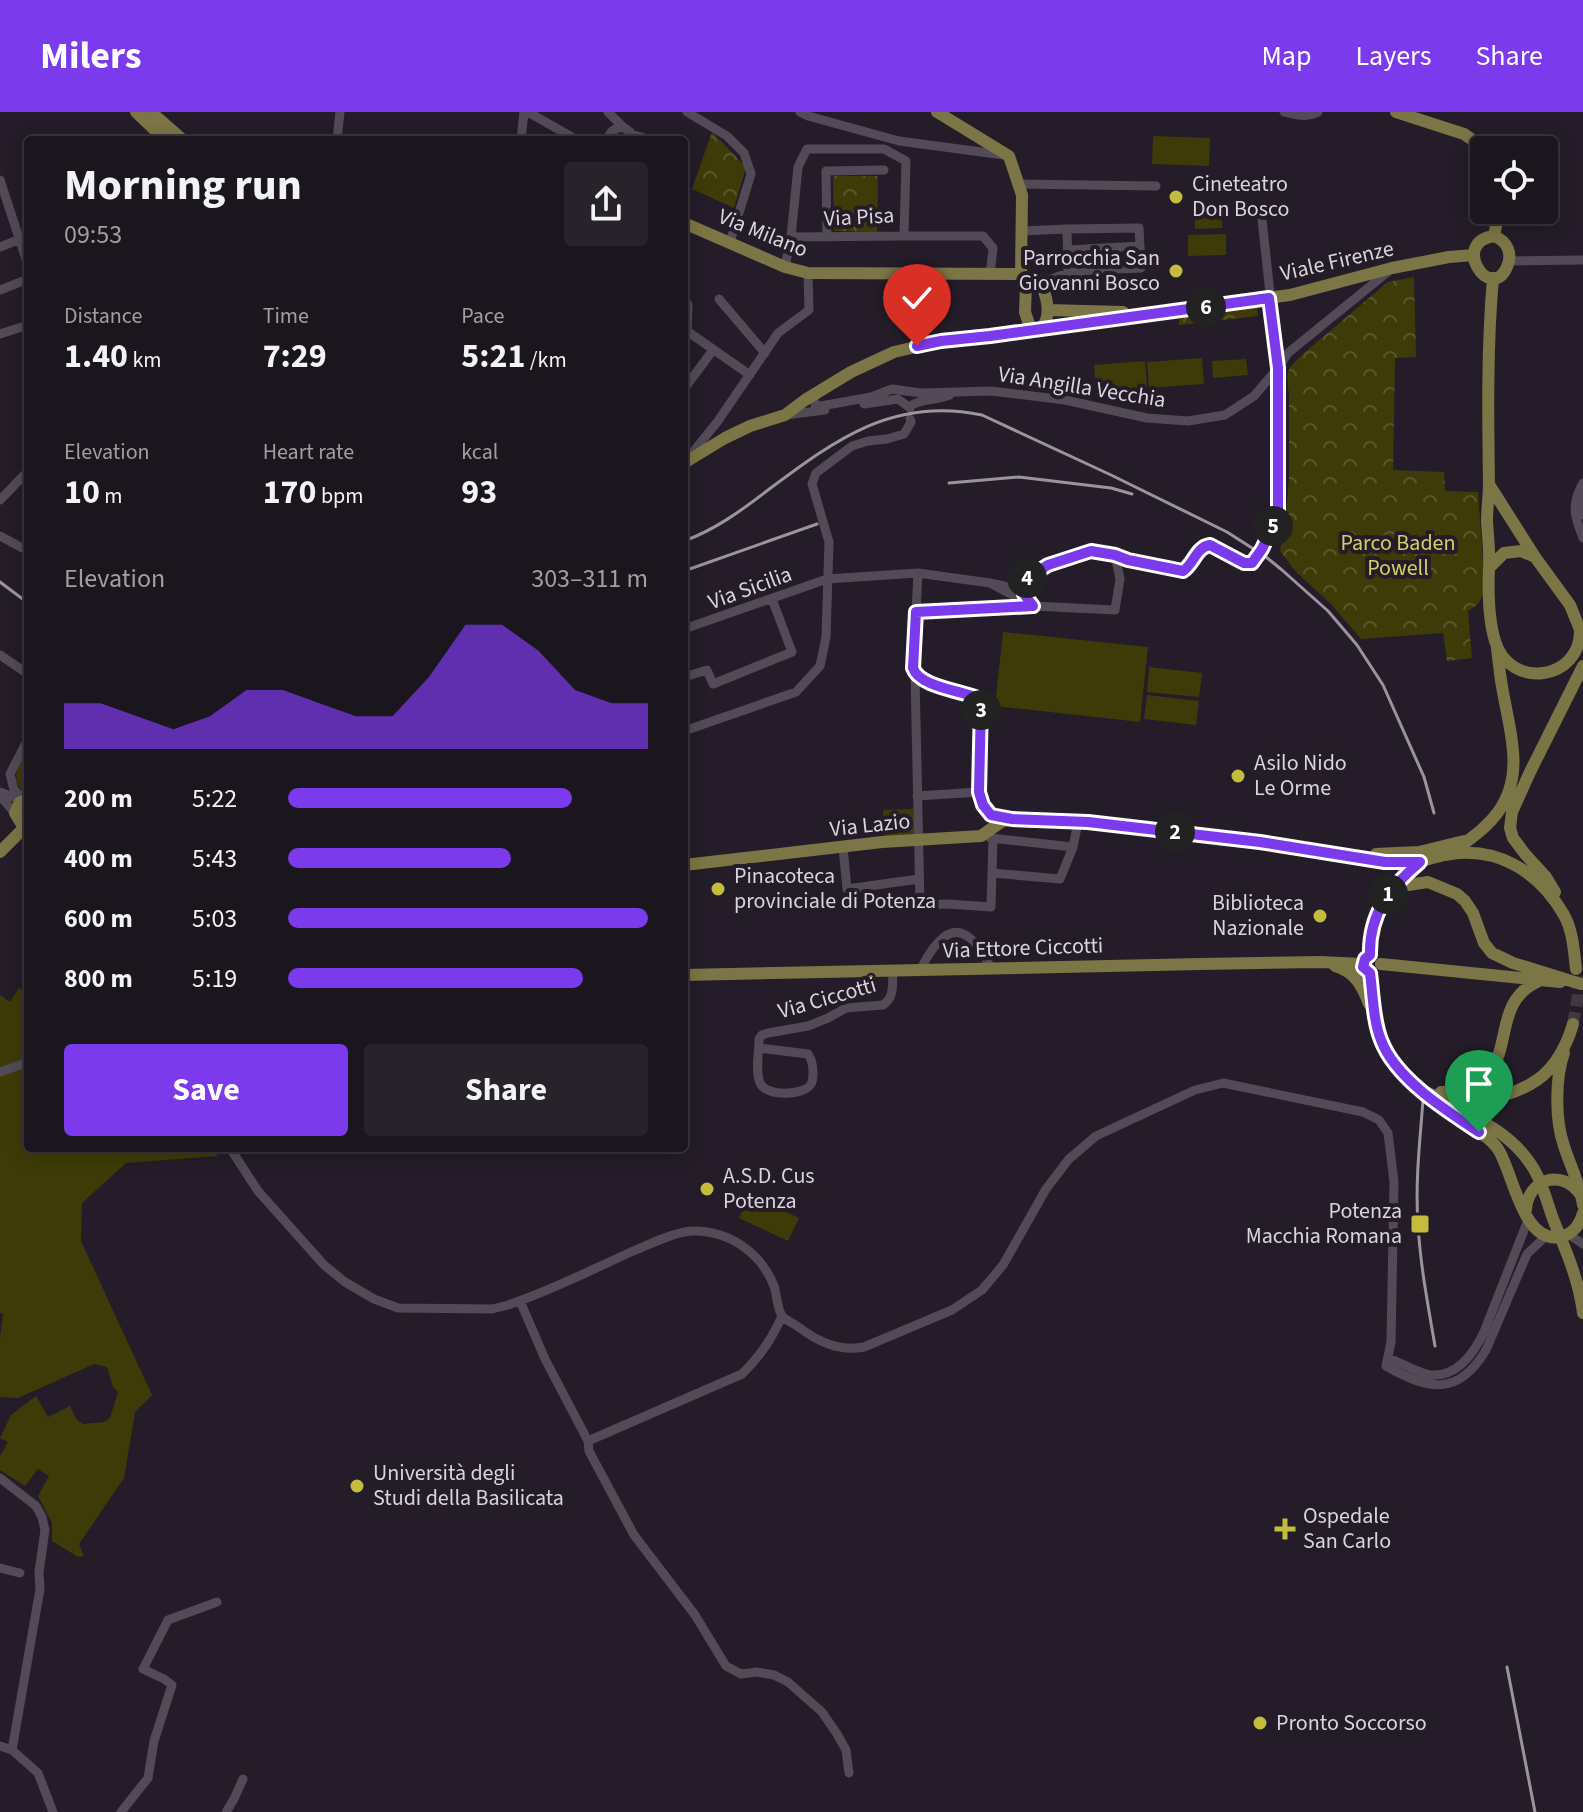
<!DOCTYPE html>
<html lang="en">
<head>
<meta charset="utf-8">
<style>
  :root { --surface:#1b151e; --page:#28222b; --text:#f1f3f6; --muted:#a09fa4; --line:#39343c; --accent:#7c3aed }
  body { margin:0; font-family:"Source Sans 3",sans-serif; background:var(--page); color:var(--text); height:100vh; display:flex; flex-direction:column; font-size:30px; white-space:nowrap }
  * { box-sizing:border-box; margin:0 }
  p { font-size:26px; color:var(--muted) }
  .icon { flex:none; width:44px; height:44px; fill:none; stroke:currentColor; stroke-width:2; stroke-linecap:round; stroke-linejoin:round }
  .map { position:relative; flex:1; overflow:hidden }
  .sheet { position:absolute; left:24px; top:24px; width:664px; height:1016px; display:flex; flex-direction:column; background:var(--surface); border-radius:8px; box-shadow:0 4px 20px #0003,0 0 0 2px var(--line) }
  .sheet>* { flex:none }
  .controls { position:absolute; left:1470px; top:24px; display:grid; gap:16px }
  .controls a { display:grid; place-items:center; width:88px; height:88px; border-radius:8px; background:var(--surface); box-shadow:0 4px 20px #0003,0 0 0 2px var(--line); font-size:40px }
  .pin { position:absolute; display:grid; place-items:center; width:68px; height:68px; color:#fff; margin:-82px -34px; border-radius:50% 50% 50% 0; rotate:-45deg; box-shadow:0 0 8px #0007 }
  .pin .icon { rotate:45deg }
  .km { position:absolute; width:40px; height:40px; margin:-20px; border-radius:50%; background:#222; color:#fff; font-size:22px; line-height:40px; text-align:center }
  .round { display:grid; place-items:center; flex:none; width:84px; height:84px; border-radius:8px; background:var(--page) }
  .overview { display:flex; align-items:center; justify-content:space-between; height:136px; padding:0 40px }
  h1 { font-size:44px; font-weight:700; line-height:60px }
  .figures { display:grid; grid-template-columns:repeat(3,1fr); gap:12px; height:136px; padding:8px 40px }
  .figures div { display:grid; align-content:center }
  .figures b { font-size:34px; font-weight:700 }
  .figures small { font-size:22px; font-weight:400 }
  .figures p { font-size:22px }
  .chart { height:224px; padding:16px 40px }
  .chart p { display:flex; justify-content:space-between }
  .chart svg { width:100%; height:144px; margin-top:8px; fill:var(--accent); opacity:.7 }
  .primary-button { display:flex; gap:16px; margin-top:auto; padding:16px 40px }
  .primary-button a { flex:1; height:92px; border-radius:8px; background:var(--accent); color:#fff; font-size:32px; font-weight:700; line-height:92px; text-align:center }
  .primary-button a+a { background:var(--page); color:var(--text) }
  ul { padding:0 40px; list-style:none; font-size:26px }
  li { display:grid; grid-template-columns:128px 96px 1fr; align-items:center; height:60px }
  li i { height:20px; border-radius:10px; background:var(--accent) }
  header { display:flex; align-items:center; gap:48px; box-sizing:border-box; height:112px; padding:0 40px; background:var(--accent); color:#fff }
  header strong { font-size:38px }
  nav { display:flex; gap:44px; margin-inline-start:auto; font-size:28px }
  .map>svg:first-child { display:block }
  .grass { fill:#3e3b08 }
  .park { fill:url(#park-crowns) }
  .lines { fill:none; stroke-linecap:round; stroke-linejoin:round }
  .major-tunnel { stroke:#3f3843; stroke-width:12; stroke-dasharray:12 6; stroke-linecap:butt }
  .minor { stroke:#534a58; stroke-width:9 }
  .major { stroke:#7c7545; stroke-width:12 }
  .rail { stroke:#9b949e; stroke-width:3 }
  .route-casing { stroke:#fff; stroke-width:16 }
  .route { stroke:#7c3aed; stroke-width:10 }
  .poi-dot { fill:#c4bc3d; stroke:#241c28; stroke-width:3 }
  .labels { text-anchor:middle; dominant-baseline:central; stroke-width:8; stroke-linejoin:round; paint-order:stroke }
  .poi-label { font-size:22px; fill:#dad4dd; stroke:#241c28; text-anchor:start }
  .street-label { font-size:22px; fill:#dad4dd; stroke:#241c28 }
  .park-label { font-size:22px; fill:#d4ce65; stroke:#241c28 }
</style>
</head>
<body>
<header>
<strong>Milers</strong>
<nav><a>Map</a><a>Layers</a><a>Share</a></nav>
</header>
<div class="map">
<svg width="1583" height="1700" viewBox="0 0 1583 1700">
  <defs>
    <pattern id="park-crowns" width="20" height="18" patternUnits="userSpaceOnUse" patternTransform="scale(2)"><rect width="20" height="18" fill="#3e3b08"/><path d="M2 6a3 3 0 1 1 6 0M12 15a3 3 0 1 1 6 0" fill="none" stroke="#59562c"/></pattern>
  </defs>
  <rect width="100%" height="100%" fill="#241c28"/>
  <path class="grass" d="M1153 24 1210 26 1209 54 1152 52Z
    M1222 102V116L1195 117V103Z
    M1226 122V143L1188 144V123Z
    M1202 246 1204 272 1149 276 1147 250Z
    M1246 247 1248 263 1213 266 1212 249Z
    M1145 249 1147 276 1096 279 1094 253Z
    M1003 520 1148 535 1140 610 995 594Z
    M1149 555 1202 561 1199 585 1147 580Z
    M1147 583 1199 589 1196 613 1144 607Z
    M19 876 28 882V1036H211L218 1044 126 1051 82 1091 81 1129 152 1283 135 1300 124 1366 79 1432 84 1444 78 1445 52 1429V1411L38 1384 49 1364 38 1357 25 1374 0 1358V1344L8 1330 0 1326 11 1303 36 1284 48 1305 70 1294 77 1308 83 1312 104 1310 110 1306 118 1280 113 1275 107 1255 94 1252 18 1286 0 1285V1226L3 1202 0 1201V883L10 890Z
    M749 1083 799 1106 788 1129 739 1106Z"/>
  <path class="park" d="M712 20 746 55 734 96 692 77Z
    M833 64H878L877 120 834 119Z
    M1414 165 1416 245 1395 246 1393 358 1444 360 1445 379 1478 380 1485 476C1482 488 1479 493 1468 499L1472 546 1447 549 1443 521 1361 527 1330 491 1296 460 1280 439 1285 412 1289 367V284L1287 264 1290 255 1305 240 1388 170Z
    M1257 195 1258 204 1179 213V203Z
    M28 634V683C6 668 20 652 28 634Z
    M913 697 915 723 884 725 883 698Z"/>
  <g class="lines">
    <path class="major-tunnel" d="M1573 912 1578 883 1577 864"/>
    <path class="minor" d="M528 0 577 28
      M608 0 623 15
      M687 0 727 24 744 41 751 62 730 130
      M800 0 808 4 899 29 1004 43
      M1284 0C1295 3 1308 6 1318 0
      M631 22 651 28
      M337 28 340 0
      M521 28 524 0
      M608 28C609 20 614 16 623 15L630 20 634 28
      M0 68 28 153
      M1018 72 1156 74
      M1022 119 1067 117
      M904 124H983L993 136 990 163
      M827 125 826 59 884 58
      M0 135 20 127
      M1068 138 1140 134
      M1509 149 1583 148
      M785 155 791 125 798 55 807 37H884L906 49 904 124 791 125
      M1041 172C1068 155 1110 158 1141 156L1139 116 1067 117 1068 161
      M0 178 28 167
      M684 186 688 193 687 219
      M719 187 765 241
      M684 217 750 263
      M0 222 28 213
      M684 277 713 238
      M815 281 814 287 815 293 821 294 871 285 892 277 921 281 991 279 1065 288 1147 306 1188 309 1225 303 1254 284 1278 256 1262 107
      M864 292 898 287 910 296
      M909 295C920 286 937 289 950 283
      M785 303 825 298
      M689 345 718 309 778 221 809 198 808 161
      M1583 371C1571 392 1574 404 1583 426
      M1583 383V403
      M0 388 28 359
      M0 424 28 439
      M918 461 913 556C919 574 957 578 975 585L981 591C981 615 971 688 990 702 995 706 1002 706 1008 706
      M990 471 1033 494 1115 498 1120 467 1115 443 1128 448 1183 459C1194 452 1196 435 1210 433L1244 451H1252L1262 437 1278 403V256L1288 241 1390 158
      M1029 490 1024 482V468L1048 453 1091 439 1115 443
      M916 500 1033 494
      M684 517 827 467 918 461 990 471 1009 475 1024 468
      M0 543 28 562
      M915 563 920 793 948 792 991 795 993 727
      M684 565 707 558 713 572 792 540 772 487
      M684 619 796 580 820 554 826 525 829 430 812 372 816 361 852 334 868 329 887 327 904 322 911 310 910 307
      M0 680 23 689
      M0 684 15 701
      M917 684 979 680
      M26 688 14 678 10 662 28 627
      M990 726 1073 735 1078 710
      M843 735 847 777 919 767
      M992 761 1060 767 1073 735
      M920 859C927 844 946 809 967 824 978 831 985 845 991 856
      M759 936 808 942C812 948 813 952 813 960 813 963 813 969 811 972 804 984 766 985 760 971 755 959 759 940 759 927L762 923 768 921 808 914 828 906 846 896 883 893C895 885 892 872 893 859
      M0 960 28 950
      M230 1036 258 1079 324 1153 345 1170 374 1187 398 1196 492 1197 508 1193C550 1179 591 1158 631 1140 649 1133 675 1119 694 1119 730 1119 761 1141 774 1174 777 1183 777 1196 782 1204 785 1208 793 1211 797 1214 817 1229 838 1240 864 1235L952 1198 982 1178 1003 1153 1046 1077 1069 1047 1096 1024 1195 978 1223 971 1363 1000 1379 1008 1388 1021 1394 1070 1391 1230 1386 1254C1428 1278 1458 1285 1486 1238L1527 1142 1546 1124
      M1568 1122 1583 1132
      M520 1189 545 1247 588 1329 742 1262C761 1243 771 1228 782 1204
      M1388 1246C1400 1250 1420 1262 1431 1263 1458 1265 1474 1241 1484 1220L1528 1108
      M588 1329 589 1339 634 1423 695 1503 726 1554 741 1562 757 1560 774 1563 788 1570 822 1600 837 1622 846 1638 849 1661
      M0 1366 36 1394 42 1405 45 1418 39 1460 40 1477 12 1638
      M0 1456 20 1461
      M0 1634 12 1638 38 1661 53 1700
      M121 1700 148 1666 154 1629 172 1573 164 1567 143 1557 168 1508 217 1490
      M226 1700 234 1687 243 1667"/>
    <path class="major" d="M136 0 165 28
      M151 0 183 28
      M937 0 1009 44 1022 83 1021 162 1024 169
      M1396 0 1464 22 1487 38
      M684 111 785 155 808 161 1021 162 1031 167
      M1494 124C1507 129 1513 141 1507 155 1490 192 1450 130 1494 124Z
      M1494 124 1499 98
      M1493 166C1487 234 1488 303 1489 372 1489 384 1487 396 1487 409 1488 425 1490 441 1489 457 1488 481 1488 506 1495 529 1510 579 1581 568 1580 518
      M1031 167 1039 169C1047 183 1052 202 1042 216L1036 217 1030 215 1025 200 1026 173Z
      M1048 198 1123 200
      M1042 216 1290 183 1392 156 1449 145 1474 143
      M684 351 725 326 750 314 785 303 805 288 851 260 894 240 941 229 990 224 1036 217
      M1490 374 1535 445 1570 493 1583 525
      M1489 456 1504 441 1521 439 1535 445
      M28 688 20 690 15 701 21 711 28 712
      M0 740 28 712
      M1452 741C1468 728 1486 717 1498 700 1525 663 1510 620 1503 580 1500 566 1499 551 1497 537
      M1376 742 1419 740 1464 729
      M684 753 882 730 981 724 1001 710 1012 707 1088 710 1260 730 1385 750H1420
      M1395 775 1428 770 1457 782 1465 789 1473 801 1484 831 1492 841 1513 851 1581 872
      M1555 780 1546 765 1525 742 1513 726 1510 716 1512 700 1530 660 1583 554
      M1370 843C1369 815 1378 791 1398 771 1405 763 1413 755 1421 750 1429 746 1437 745 1445 743 1496 733 1539 759 1564 803 1573 819 1574 840 1576 857
      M1381 852 1560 870
      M1335 854C1355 860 1362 873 1369 892
      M1370 861C1375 901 1376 934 1404 964 1436 999 1501 993 1537 968 1555 956 1567 933 1573 912
      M684 863 1200 852 1320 850 1363 852
      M1564 941C1555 966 1555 1008 1564 1034 1570 1053 1580 1073 1583 1093
      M1441 980C1531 975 1480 896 1537 870
      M1443 989C1480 1007 1520 1026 1538 1065 1545 1080 1549 1097 1555 1112 1567 1141 1579 1169 1583 1201
      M1443 996C1460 1010 1485 1019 1498 1037 1514 1062 1523 1137 1564 1124 1575 1120 1580 1112 1583 1101
      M1526 1098C1528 1067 1561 1056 1580 1082"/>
    <path class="rail" d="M949 371 1019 365 1111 376 1132 382
      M684 429C715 418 742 398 768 378 835 328 893 284 982 303L1111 363 1227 420 1266 445 1282 458 1328 499 1357 533 1383 573 1424 665 1434 701
      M684 459 817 412
      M0 470 28 491
      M1423 988C1420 1029 1415 1070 1418 1111 1420 1152 1428 1193 1435 1234
      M1507 1555 1535 1700"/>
  </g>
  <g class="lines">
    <g class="route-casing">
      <path id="route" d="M917 234 941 229 990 224 1269 186 1278 256V403L1262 437 1252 451H1244L1210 433C1196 435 1194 452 1183 459L1128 448 1115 443 1091 439 1048 453 1024 468V482L1033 494 916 500 913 556C919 574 957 578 975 585L981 591 979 680 983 693 991 703 1012 707 1088 710 1260 730 1385 750H1420C1389 776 1369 802 1370 843L1365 847 1363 855 1370 861C1373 883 1373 908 1381 928 1395 966 1445 998 1479 1020"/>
    </g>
    <use href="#route" class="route"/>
  </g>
  <g class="poi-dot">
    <circle cx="1176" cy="85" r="8"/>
    <circle cx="1176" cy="159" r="8"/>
    <circle cx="1238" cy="664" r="8"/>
    <circle cx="718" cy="777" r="8"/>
    <circle cx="1320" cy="804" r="8"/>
    <circle cx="707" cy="1077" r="8"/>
    <rect x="1410" y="1102" width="20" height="20" rx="4"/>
    <circle cx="357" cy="1374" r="8"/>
    <path d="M1281 1405h8v8h8v8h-8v8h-8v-8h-8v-8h8z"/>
    <circle cx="1260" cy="1611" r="8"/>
  </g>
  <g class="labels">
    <g class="poi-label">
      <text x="1192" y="72">Cineteatro<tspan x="1192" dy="25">Don Bosco</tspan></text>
      <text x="1160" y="146" text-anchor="end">Parrocchia San<tspan x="1160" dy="25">Giovanni Bosco</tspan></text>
      <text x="1254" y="651">Asilo Nido<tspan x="1254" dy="25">Le Orme</tspan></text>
      <text x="734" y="764">Pinacoteca<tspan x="734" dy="25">provinciale di Potenza</tspan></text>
      <text x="1304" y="791" text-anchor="end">Biblioteca<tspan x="1304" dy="25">Nazionale</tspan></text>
      <text x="723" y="1064">A.S.D. Cus<tspan x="723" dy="25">Potenza</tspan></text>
      <text x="1402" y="1099" text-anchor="end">Potenza<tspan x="1402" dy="25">Macchia Romana</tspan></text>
      <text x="373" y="1361">Università degli<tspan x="373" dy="25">Studi della Basilicata</tspan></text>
      <text x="1303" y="1404">Ospedale<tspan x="1303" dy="25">San Carlo</tspan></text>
      <text x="1276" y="1611">Pronto Soccorso</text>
    </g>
    <g class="street-label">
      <text transform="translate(859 105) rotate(-3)">Via Pisa</text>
      <text transform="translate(763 121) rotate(22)">Via Milano</text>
      <text transform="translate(1337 149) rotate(-13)">Viale Firenze</text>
      <text transform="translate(1082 275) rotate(9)">Via Angilla Vecchia</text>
      <text transform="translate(750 476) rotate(-20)">Via Sicilia</text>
      <text transform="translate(870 713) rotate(-6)">Via Lazio</text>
      <text transform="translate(1023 836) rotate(-2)">Via Ettore Ciccotti</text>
      <text transform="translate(827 886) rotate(-16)">Via Ciccotti</text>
    </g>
    <g class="park-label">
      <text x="1398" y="431">Parco Baden<tspan x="1398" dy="25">Powell</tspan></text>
    </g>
  </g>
</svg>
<div class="controls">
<a><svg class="icon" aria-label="locate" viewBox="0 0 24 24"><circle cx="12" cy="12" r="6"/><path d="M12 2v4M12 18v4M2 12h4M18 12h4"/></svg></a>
</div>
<div class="pin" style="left:1479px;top:1020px;background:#1e9e55"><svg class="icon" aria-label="arrive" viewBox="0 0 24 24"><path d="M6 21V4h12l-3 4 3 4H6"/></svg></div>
<div class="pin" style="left:917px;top:234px;background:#d93025"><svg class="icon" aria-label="check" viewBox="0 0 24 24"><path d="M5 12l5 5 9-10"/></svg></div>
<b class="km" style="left:1388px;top:782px">1</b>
<b class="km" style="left:1175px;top:720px">2</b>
<b class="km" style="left:981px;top:598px">3</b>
<b class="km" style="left:1027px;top:466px">4</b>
<b class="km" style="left:1273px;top:414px">5</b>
<b class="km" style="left:1206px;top:195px">6</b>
<section class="sheet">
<div class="overview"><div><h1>Morning run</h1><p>09:53</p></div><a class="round"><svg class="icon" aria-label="share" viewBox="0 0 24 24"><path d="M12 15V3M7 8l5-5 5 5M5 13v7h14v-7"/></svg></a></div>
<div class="figures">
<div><p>Distance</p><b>1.40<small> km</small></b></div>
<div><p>Time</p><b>7:29</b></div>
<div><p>Pace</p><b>5:21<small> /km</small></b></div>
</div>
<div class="figures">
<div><p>Elevation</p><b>10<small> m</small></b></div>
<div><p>Heart rate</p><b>170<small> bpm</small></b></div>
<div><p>kcal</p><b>93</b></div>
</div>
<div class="chart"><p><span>Elevation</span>303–311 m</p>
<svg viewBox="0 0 160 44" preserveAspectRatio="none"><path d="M0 44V30L10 30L20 34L30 38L40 34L50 26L60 26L70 30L80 34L90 34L100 22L110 6L120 6L130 14L140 26L150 30L160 30V44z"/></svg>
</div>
<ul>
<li><b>200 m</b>5:22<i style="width:79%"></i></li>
<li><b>400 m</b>5:43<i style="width:62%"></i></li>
<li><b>600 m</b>5:03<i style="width:100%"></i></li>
<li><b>800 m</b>5:19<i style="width:82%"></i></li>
</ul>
<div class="primary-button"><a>Save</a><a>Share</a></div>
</section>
</div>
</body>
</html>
